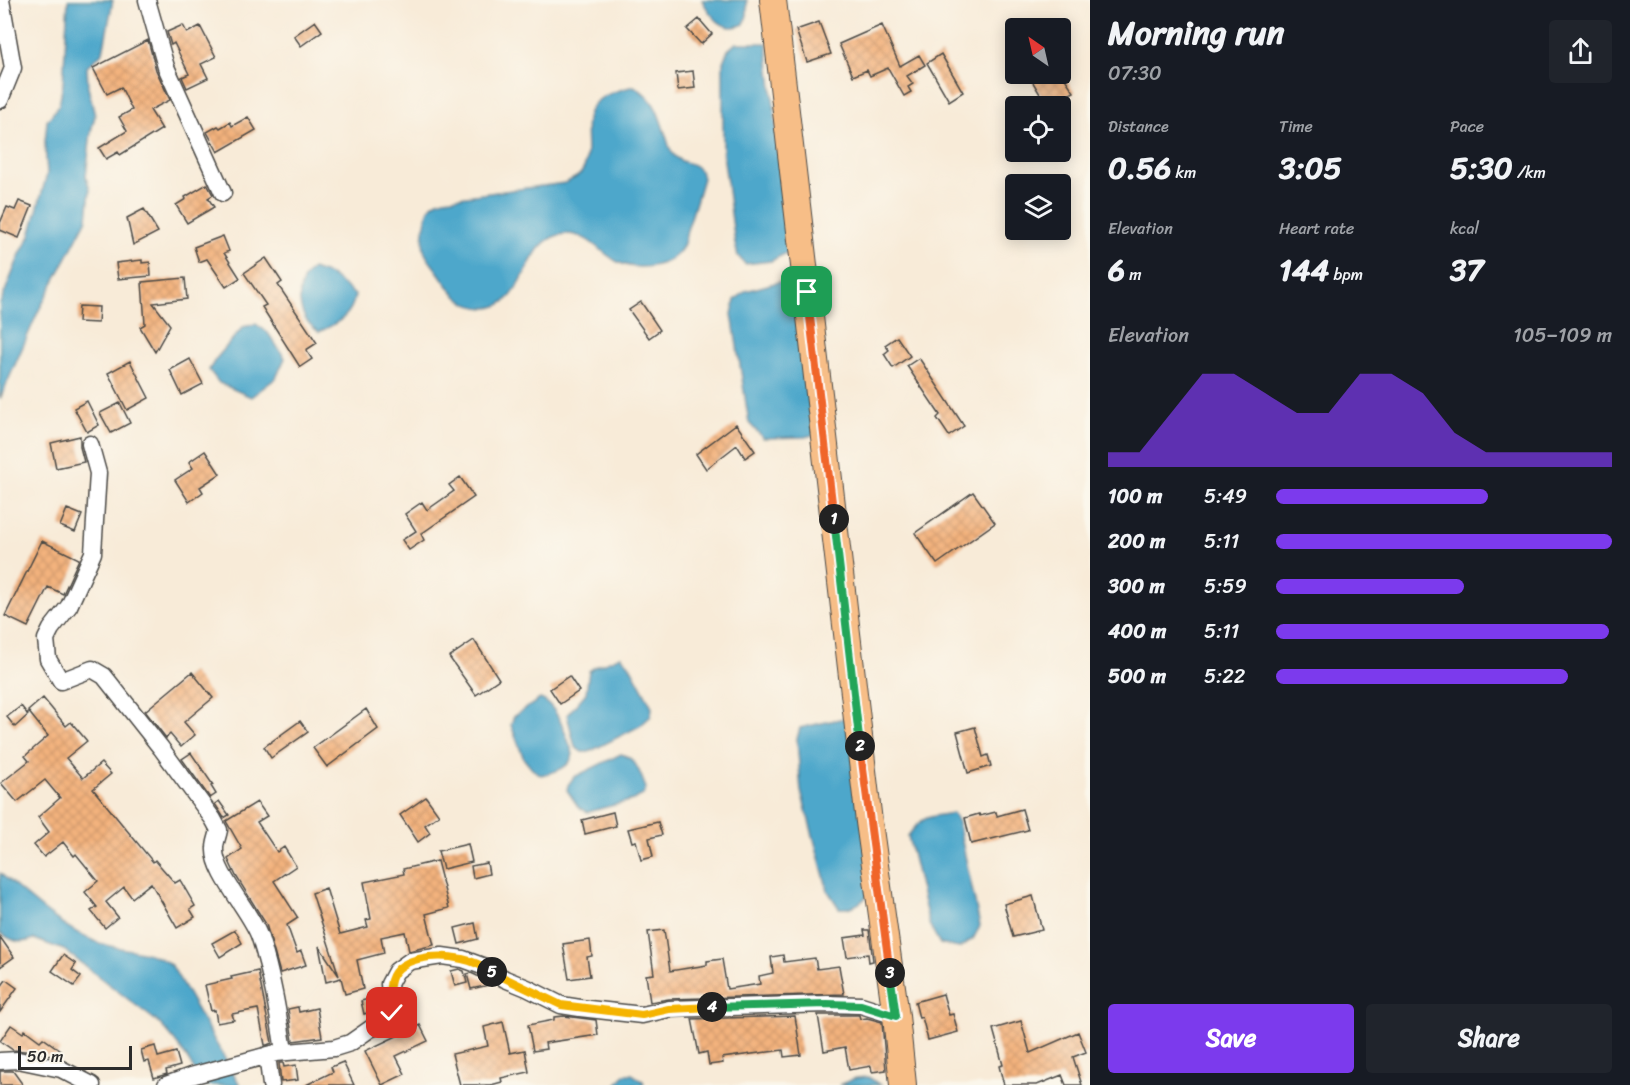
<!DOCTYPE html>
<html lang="en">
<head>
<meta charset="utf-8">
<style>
  :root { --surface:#171b24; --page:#20242c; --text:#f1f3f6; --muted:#9ea1a6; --accent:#7c3aed }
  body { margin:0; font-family:Sriracha,sans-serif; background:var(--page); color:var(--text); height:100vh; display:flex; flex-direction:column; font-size:22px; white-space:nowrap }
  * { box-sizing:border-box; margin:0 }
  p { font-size:20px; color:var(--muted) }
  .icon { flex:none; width:33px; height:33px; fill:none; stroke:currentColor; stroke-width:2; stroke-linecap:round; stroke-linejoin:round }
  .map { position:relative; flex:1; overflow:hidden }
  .side { display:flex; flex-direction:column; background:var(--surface); width:540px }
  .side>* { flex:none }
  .needle { width:39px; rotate:326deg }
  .buttons { position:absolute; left:1005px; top:18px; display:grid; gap:12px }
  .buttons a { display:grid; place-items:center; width:66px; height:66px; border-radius:6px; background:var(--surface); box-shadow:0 3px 15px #0003; font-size:30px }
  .scale { position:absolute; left:18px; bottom:15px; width:114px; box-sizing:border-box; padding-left:6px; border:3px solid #2b2b2b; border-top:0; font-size:16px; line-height:21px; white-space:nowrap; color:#2b2b2b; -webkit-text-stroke:4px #fbf7ec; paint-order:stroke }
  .pin { position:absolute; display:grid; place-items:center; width:51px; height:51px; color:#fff; margin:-26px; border-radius:12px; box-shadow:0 3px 9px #0006 }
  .km { position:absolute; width:30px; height:30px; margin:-15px; border-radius:50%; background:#222; color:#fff; font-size:16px; line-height:30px; text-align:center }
  .round { display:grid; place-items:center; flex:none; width:63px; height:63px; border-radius:6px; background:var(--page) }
  .overview { display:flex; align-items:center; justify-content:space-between; height:102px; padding:0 18px }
  h1 { font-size:33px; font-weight:800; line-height:45px }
  .metrics { display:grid; grid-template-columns:repeat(3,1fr); gap:9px; height:102px; padding:6px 18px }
  .metrics div { display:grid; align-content:center }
  .metrics b { font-size:30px; font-weight:800 }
  .metrics small { font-size:16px; font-weight:400 }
  .metrics p { font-size:16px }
  .chart { height:168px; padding:12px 18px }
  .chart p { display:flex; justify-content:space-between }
  .chart svg { width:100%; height:108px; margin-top:6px; fill:var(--accent); opacity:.7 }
  .primary-button { display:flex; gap:12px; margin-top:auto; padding:12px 18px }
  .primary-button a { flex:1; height:69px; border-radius:6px; background:var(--accent); color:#fff; font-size:24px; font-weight:800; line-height:69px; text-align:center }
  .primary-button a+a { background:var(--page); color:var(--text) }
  ul { padding:0 18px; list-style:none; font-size:20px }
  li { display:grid; grid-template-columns:96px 72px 1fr; align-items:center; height:45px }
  li i { height:15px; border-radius:8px; background:var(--accent) }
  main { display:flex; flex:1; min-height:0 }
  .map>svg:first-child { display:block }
  .water { fill:#4da7cb; stroke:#3c697b; stroke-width:1.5 }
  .building { fill:url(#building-cross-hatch) }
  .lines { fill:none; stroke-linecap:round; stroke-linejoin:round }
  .street-casing { stroke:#4a4845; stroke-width:19 }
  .primary-casing { stroke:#4a4845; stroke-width:28 }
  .street { stroke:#fff; stroke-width:16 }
  .primary { stroke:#f7be87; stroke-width:26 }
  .split-1-casing { stroke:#fff; stroke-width:12 }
  .split-2-casing { stroke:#fff; stroke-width:12 }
  .split-3-casing { stroke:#fff; stroke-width:12 }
  .split-4-casing { stroke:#fff; stroke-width:12 }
  .split-5-casing { stroke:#fff; stroke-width:12 }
  .split-6-casing { stroke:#fff; stroke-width:12 }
  .split-1 { stroke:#f0652b; stroke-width:8 }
  .split-2 { stroke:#22a559; stroke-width:8 }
  .split-3 { stroke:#f0652b; stroke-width:8 }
  .split-4 { stroke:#22a559; stroke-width:8 }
  .split-5 { stroke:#f5b400; stroke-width:8 }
  .split-6 { stroke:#f5b400; stroke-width:8 }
</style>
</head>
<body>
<main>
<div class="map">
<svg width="1090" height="1085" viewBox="0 0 1090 1085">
  <defs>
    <pattern id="building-cross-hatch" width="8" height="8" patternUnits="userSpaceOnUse" patternTransform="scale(1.5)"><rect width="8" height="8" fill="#f3b27d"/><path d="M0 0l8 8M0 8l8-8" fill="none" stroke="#d0996c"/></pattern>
  </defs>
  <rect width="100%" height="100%" fill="#fbf7ec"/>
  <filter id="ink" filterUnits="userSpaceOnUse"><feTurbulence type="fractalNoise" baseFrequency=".0167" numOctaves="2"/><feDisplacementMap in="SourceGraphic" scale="12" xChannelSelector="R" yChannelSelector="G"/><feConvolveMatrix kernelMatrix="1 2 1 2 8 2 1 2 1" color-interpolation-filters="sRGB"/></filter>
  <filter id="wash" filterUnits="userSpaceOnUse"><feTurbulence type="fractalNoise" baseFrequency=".008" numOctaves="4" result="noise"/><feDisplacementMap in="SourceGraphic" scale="24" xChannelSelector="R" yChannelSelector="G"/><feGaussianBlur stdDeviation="1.35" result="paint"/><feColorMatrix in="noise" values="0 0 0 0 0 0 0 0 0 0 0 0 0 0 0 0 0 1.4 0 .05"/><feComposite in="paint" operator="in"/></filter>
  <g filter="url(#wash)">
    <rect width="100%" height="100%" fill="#f8ebd8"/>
    <path class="water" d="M68 0H113L103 52 87 67 88 87 95 116 91 131 86 177 90 190 87 219 38 312 0 399V304L20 254 30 236 47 174 45 142 47 121 59 105 63 84Z
      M702 0H747V15L744 24C724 34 711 17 702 0Z
      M736 43H767L790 251 771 261 745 264 738 256 735 243 723 153V62L728 50Z
      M634 86C656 100 658 112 666 136 668 141 669 149 673 154 684 169 696 156 703 178 698 195 693 213 687 230 686 235 685 243 682 248 669 268 636 272 616 261 599 251 587 233 565 234 522 237 529 306 487 308 460 308 451 290 438 272 434 266 428 260 425 253 421 244 425 212 432 205 435 202 440 200 444 199L565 183C570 180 577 178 581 173 595 155 577 120 595 103 605 93 621 90 634 86Z
      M312 269 332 276 355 295C352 317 337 323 319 332 314 328 308 324 305 318 297 302 297 281 312 269Z
      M789 279 800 285 817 434 805 437 763 438 749 423 732 314 735 300 746 291Z
      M256 324 268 333 285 358 276 378 251 397 219 383 209 370 215 360 243 327Z
      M621 656 629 664 652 707 651 716 640 726 589 752H582L575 747 567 715 586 693 589 671 595 667Z
      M540 699C557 703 567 738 573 754 570 769 554 772 541 775L532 769 524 759 511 725 514 716Z
      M849 717 874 889C864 900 855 910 839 908L828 891 801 791 797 739 800 728Z
      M621 754C637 758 640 774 646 788L643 795 633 800 588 812 579 808 567 790 568 785 574 777Z
      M953 813 958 822 980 926 973 939 959 948 940 944 929 924 908 836C922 816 929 816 953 813Z
      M0 873C29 898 59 926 94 941 122 953 147 946 172 966L240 1085H201C192 1061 177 1042 159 1023L64 950 34 939C19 945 13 941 0 933Z
      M625 1074H632L643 1081 644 1085H616Z
      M868 1077 881 1085H839L856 1078Z"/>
    <g id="blocks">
      <path class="building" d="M699 19 712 34 701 44 687 29Z
        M315 21 322 31 301 46 294 36Z
        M819 22 831 54 807 62 796 30Z
        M183 25 187 33 200 26 216 57 201 64 208 78 187 88 182 77 189 74 174 43 171 45 167 32Z
        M882 25 900 66 919 55 925 65 907 76 913 84 908 87 911 92 904 96 888 68 870 76 867 70 853 76 839 44Z
        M148 40 156 70 170 100 150 110 162 129 120 155 118 152 106 159 99 148 127 131 119 117 132 110 121 87 107 94 93 68Z
        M941 54 963 92 949 101 927 63Z
        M693 71 695 88 678 90 676 73Z
        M1028 74H1062L1074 92 1047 106Z
        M248 117 256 130 218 152 207 132 218 126 220 128 230 122 232 126Z
        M207 184 213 195 208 198 214 207 187 223 176 205 186 199 185 197Z
        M19 201 32 206 19 238 0 230V223L7 207 15 210Z
        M144 209 158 232 133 245 127 218Z
        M223 236 229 251 224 253 240 278 226 287 207 259 199 262 194 247Z
        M266 258 282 282 278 285 317 343 306 350 312 359 300 367 262 307 266 305 244 273Z
        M142 260V263L150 262 151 276 118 279 116 263Z
        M185 278 187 299 153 303 170 325 155 352 140 327 145 324 142 282Z
        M641 302 660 330 649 338 629 310Z
        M79 306 99 307 98 323 78 322Z
        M897 337 910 356 893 368 884 354 889 350 885 345Z
        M919 358 964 426 949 436 937 418 940 415 907 366Z
        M190 359 203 384 182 395 170 370Z
        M130 361 149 398 127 410 108 373Z
        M87 401 99 425 87 432 74 408Z
        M120 403 130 423 111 433 100 413Z
        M736 424 755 451 745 458 737 445 706 469 696 454Z
        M80 436V447L84 462 56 468 51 443Z
        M205 451 220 474 200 487 203 492 189 502 175 480 193 468 189 462Z
        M460 477 474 497 421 534 424 540 409 550 402 540 416 531 405 514 422 502 427 510 454 491 449 485Z
        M973 492 995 523 937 564 915 533Z
        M67 509 82 515 75 532 60 526Z
        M42 541 79 559 63 594 48 587 28 627 5 616Z
        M474 640 499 679 476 695 449 657Z
        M192 672 213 698 184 722 195 735 181 747 170 734 166 738 145 711Z
        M569 676 579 691 560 704 550 689Z
        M43 698 66 726 71 722 87 741 66 758 83 778 101 763 111 774 93 789 153 862 155 860 175 883 180 880 195 906 190 909 195 917 177 928 151 883 132 898 124 887 106 902 118 917 105 928 91 911 97 907 85 892 98 881 76 854 74 856 63 842 44 857 34 845 49 832 38 817 60 798 45 780 17 802 1 783 29 761 25 756 48 736 28 711Z
        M21 706 28 715 15 727 7 717Z
        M366 709 378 729 327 767 313 748Z
        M300 721 308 732 271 758 264 747Z
        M975 727 983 757 988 755 991 766 968 773 957 732Z
        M191 753 213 785 211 786 216 794 210 798 182 759Z
        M426 797 439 815 425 825 430 833 418 842 400 815Z
        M219 801 229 815 224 818 215 804Z
        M257 802 267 816 257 822 277 852 284 847 296 866 274 881 298 918 287 925 297 953 301 951 306 965 280 973 266 924 236 876 228 859 242 849 226 821Z
        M1022 809 1028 830 971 844 965 818 979 814 980 816 996 812 997 816Z
        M613 812 616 826 585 834 582 820Z
        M658 822 662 835 649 838 653 857 641 860 636 841 632 842 628 829Z
        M468 844 472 862 443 869 438 851Z
        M437 861 449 908 426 914 434 945 409 951 405 932 381 937 384 953 357 960 363 989 345 994 341 978 326 982 319 946 339 976 312 893 326 888 340 934 368 927 366 920 371 919 364 882 404 874 403 869Z
        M487 863 489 874 473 878 471 866Z
        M1033 896 1042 930 1013 937 1004 904Z
        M475 923 478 939 459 944 455 928Z
        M235 930 242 943 220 957 212 943Z
        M664 930 670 971 707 965V961L722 959 727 989 760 984 759 976 773 973 771 957 783 955 784 962 815 958 817 969 839 966 844 994 669 999 650 1002 646 975 654 974 648 932Z
        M864 930H869L873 961 869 962 868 954 847 957 844 938 865 935Z
        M0 937 14 957 0 967Z
        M590 940 592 956 587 957 590 976 569 979 563 944Z
        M63 955 76 964 72 970 81 977 74 986 52 971Z
        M459 969 464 971 467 983 455 986 451 971Z
        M258 971 272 1043 267 1045H265L258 1009 232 1014 234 1020 217 1023 215 1010 211 1011 205 985 232 979 231 977Z
        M471 973 488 981 489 985 471 989 467 974Z
        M6 980 17 988 0 1012V988Z
        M943 994 949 1015 953 1014 958 1032 928 1040 922 1017 919 1018 915 1002Z
        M380 996 381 1012 372 1017 371 1012 364 1014 361 1001Z
        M298 1007 299 1012 317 1008 322 1037 293 1041 288 1009Z
        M818 1015H859L860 1019 867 1018 882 1022 886 1070 872 1072 871 1066 849 1070 845 1047 824 1051Z
        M564 1016 596 1020 598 1035 545 1043 546 1049 533 1051 528 1025 554 1020V1017Z
        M795 1016 801 1055 784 1057 783 1050 722 1058 723 1063 709 1065 707 1052 699 1054 692 1019Z
        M1021 1021 1030 1053 1078 1032 1086 1052 1073 1057 1082 1085H1066L1062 1075 1037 1085H1004L999 1066 1003 1065 993 1029Z
        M503 1022 510 1053 525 1050 529 1072 501 1078 502 1082 491 1085H460L452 1054 488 1046 484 1027Z
        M11 1025 23 1033 25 1030 40 1041 43 1038 60 1050 55 1057 36 1052 13 1050 0 1041Z
        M420 1025 428 1041 396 1056 405 1074 382 1085 365 1051Z
        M155 1046 158 1057 176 1052 180 1066 166 1070 167 1074 154 1078 149 1061 144 1062 141 1050Z
        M343 1062 354 1085H306L333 1072 331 1067Z
        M279 1063H283L284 1067 296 1065 298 1080 281 1082Z
        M0 1071H13L23 1085H0Z"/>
    </g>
  </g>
  <g filter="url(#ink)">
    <use href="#blocks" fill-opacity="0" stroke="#4a4845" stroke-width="1.5"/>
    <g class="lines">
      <g class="street-casing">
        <path id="street" d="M147 0 166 67 223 193
          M0 100 13 68 1 0
          M90 444 98 473 93 553 69 606 51 629 46 639 48 659 61 681 92 669 104 676 161 748 213 819 219 830C218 836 215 842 215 848 213 873 253 914 260 938 272 975 278 1013 284 1051
          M267 1055 271 1085
          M0 1061 18 1060 61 1069 92 1085
          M166 1085 191 1076 276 1053 334 1048 350 1043 370 1029 390 1020 392 1013 389 984 396 971 410 961 442 956 463 959 485 967 505 979 527 988 561 1005 580 1008 642 1015 669 1009 827 1004 861 1005 896 1016"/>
      </g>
      <g class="primary-casing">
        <path id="primary" d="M773 0 869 822 896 1016 903 1085"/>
      </g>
      <use href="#street" class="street"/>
      <use href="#primary" class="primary"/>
    </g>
  </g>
  <g class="lines" filter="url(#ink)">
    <g class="split-1-casing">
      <path id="split-1" d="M807 292 834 519"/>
    </g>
    <g class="split-2-casing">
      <path id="split-2" d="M834 519 860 746"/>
    </g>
    <g class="split-3-casing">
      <path id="split-3" d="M860 746 890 973"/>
    </g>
    <g class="split-4-casing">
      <path id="split-4" d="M712 1007 827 1004 861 1005 896 1016 890 973"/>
    </g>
    <g class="split-5-casing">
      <path id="split-5" d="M492 972 561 1005 642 1015 669 1009 712 1007"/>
    </g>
    <g class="split-6-casing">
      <path id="split-6" d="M392 1013C391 1004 388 994 390 985 394 955 439 954 462 959 472 961 483 966 492 972"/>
    </g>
    <use href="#split-1" class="split-1"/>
    <use href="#split-2" class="split-2"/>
    <use href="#split-3" class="split-3"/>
    <use href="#split-4" class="split-4"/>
    <use href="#split-5" class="split-5"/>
    <use href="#split-6" class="split-6"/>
  </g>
</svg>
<div class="buttons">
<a><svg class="needle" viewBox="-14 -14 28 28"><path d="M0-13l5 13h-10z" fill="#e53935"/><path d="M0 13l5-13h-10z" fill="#9ea1a6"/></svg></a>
<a><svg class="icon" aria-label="locate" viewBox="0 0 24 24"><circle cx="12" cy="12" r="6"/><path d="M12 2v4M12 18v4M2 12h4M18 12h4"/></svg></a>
<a><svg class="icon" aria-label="layers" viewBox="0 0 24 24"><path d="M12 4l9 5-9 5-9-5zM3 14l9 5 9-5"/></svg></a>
</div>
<div class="scale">50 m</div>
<div class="pin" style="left:807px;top:292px;background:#1e9e55"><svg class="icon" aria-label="arrive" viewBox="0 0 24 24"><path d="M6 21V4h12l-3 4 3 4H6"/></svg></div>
<div class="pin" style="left:392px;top:1013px;background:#d93025"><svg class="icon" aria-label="check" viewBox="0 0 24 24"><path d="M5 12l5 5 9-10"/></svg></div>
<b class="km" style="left:834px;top:519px">1</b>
<b class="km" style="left:860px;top:746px">2</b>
<b class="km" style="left:890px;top:973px">3</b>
<b class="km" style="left:712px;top:1007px">4</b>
<b class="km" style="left:492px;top:972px">5</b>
</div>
<section class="side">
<div class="overview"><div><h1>Morning run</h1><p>07:30</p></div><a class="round"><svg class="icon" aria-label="share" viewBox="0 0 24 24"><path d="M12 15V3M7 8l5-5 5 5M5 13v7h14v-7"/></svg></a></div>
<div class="metrics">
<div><p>Distance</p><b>0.56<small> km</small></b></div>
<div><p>Time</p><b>3:05</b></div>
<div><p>Pace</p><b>5:30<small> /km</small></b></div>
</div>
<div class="metrics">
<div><p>Elevation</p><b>6<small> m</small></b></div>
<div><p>Heart rate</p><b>144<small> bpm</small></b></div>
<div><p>kcal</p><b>37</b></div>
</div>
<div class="chart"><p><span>Elevation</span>105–109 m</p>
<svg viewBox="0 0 160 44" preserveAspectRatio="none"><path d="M0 44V38L10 38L20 22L30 6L40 6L50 14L60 22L70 22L80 6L90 6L100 14L110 30L120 38L130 38L140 38L150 38L160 38V44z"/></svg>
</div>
<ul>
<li><b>100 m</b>5:49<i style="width:63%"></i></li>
<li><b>200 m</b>5:11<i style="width:100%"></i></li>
<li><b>300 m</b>5:59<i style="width:56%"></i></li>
<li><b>400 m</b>5:11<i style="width:99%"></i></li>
<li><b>500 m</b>5:22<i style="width:87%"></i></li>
</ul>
<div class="primary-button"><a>Save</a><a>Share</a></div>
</section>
</main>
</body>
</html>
